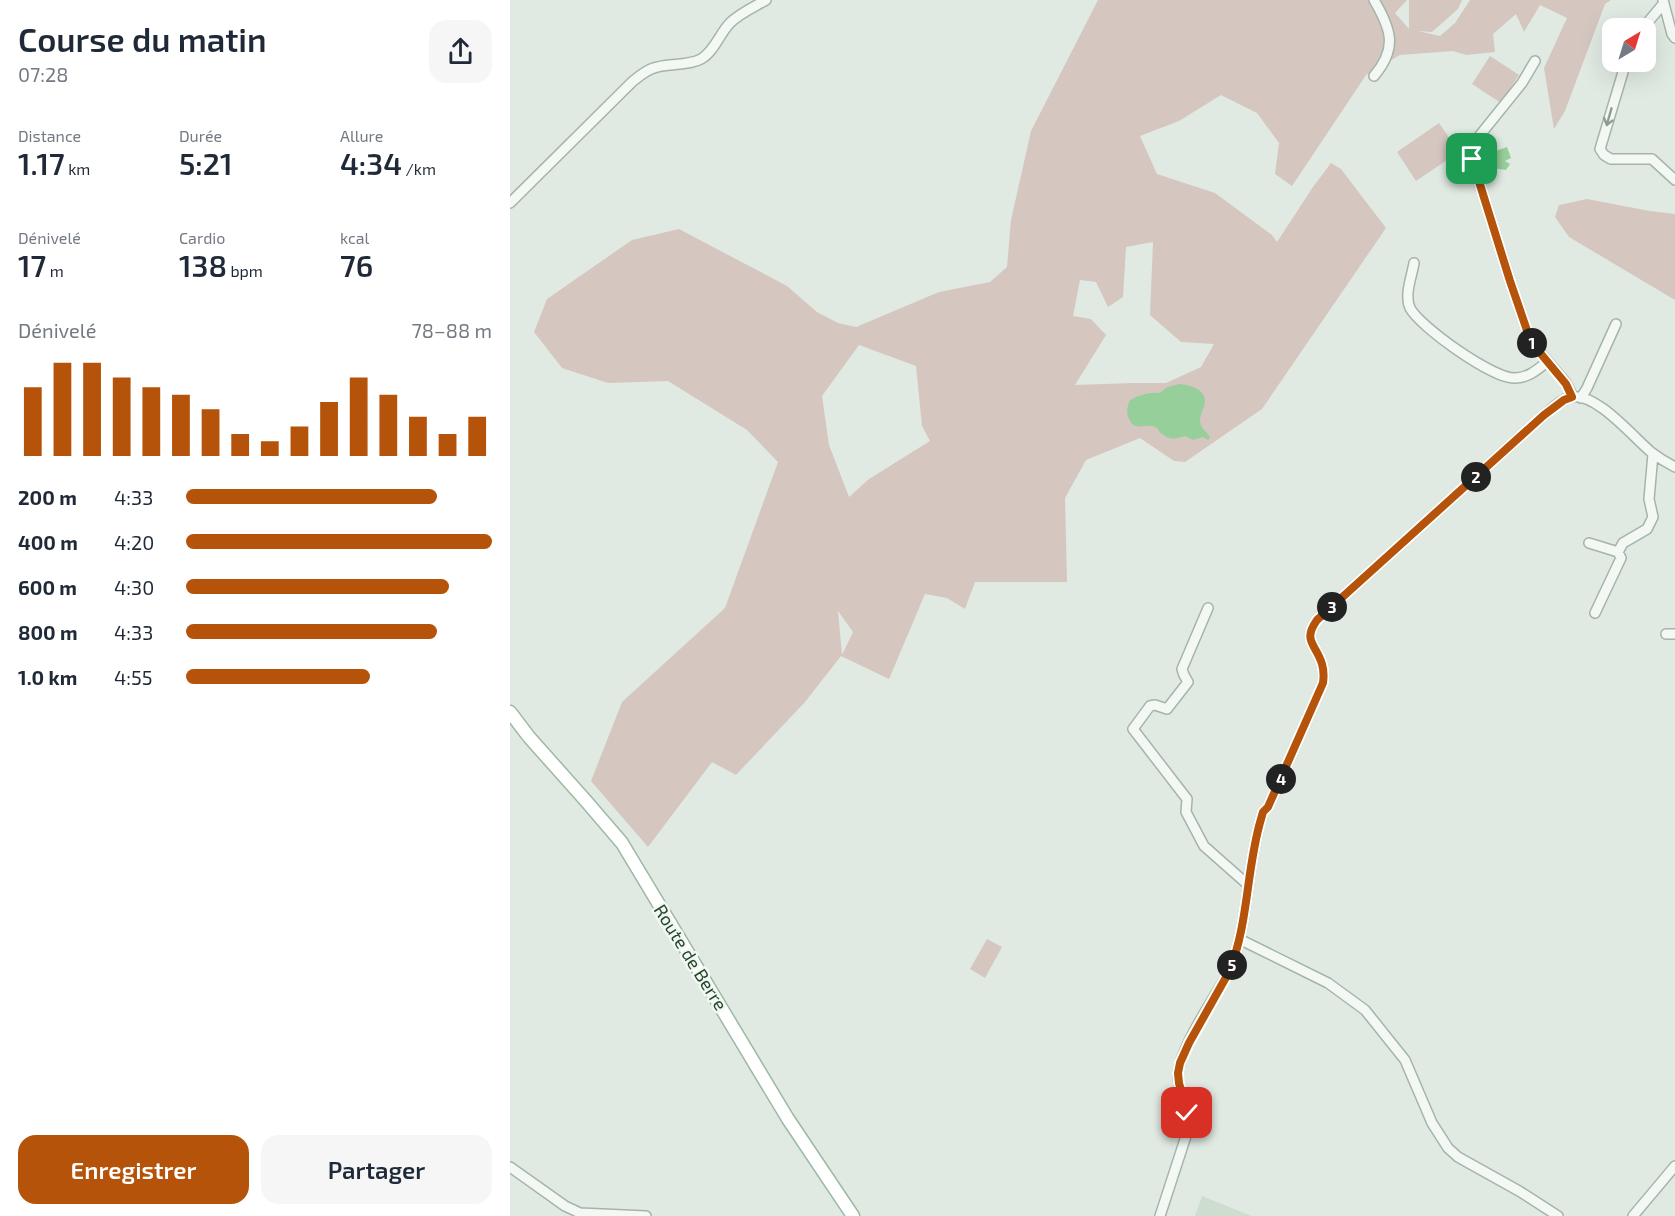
<!DOCTYPE html>
<html lang="fr">
<head>
<meta charset="utf-8">
<style>
  :root { --surface:#fff; --page:#f6f6f7; --text:#1f2937; --muted:#747a83; --accent:#b45309 }
  body { margin:0; font-family:"Exo 2",sans-serif; background:var(--page); color:var(--text); height:100vh; display:flex; flex-direction:column; font-size:22px; white-space:nowrap }
  * { box-sizing:border-box; margin:0 }
  p { font-size:20px; color:var(--muted) }
  .icon { flex:none; width:33px; height:33px; fill:none; stroke:currentColor; stroke-width:2; stroke-linecap:round; stroke-linejoin:round }
  .map { position:relative; flex:1; overflow:hidden }
  .drawer { display:flex; flex-direction:column; background:var(--surface); width:510px }
  .drawer>* { flex:none }
  .needle { width:39px; rotate:38deg }
  .controls { position:absolute; left:1092px; top:18px; display:grid; gap:12px }
  .controls a { display:grid; place-items:center; width:54px; height:54px; border-radius:12px; background:var(--surface); box-shadow:0 6px 24px #0002; font-size:30px }
  .pin { position:absolute; display:grid; place-items:center; width:51px; height:51px; color:#fff; margin:-26px; border-radius:12px; box-shadow:0 3px 9px #0006 }
  .km { position:absolute; width:30px; height:30px; margin:-15px; border-radius:50%; background:#222; color:#fff; font-size:16px; line-height:30px; text-align:center }
  .round { display:grid; place-items:center; flex:none; width:63px; height:63px; border-radius:18px; background:var(--page) }
  .headline { display:flex; align-items:center; justify-content:space-between; height:102px; padding:0 18px }
  h1 { font-size:33px; font-weight:600; line-height:45px }
  .stats { display:grid; grid-template-columns:repeat(3,1fr); gap:9px; height:102px; padding:6px 18px }
  .stats div { display:grid; align-content:center }
  .stats b { font-size:30px; font-weight:600 }
  .stats small { font-size:16px; font-weight:400 }
  .stats p { font-size:16px }
  .chart { height:168px; padding:12px 18px }
  .chart p { display:flex; justify-content:space-between }
  .chart svg { width:100%; height:108px; margin-top:6px; stroke:var(--accent); stroke-width:6 }
  .primary-button { display:flex; gap:12px; margin-top:auto; padding:12px 18px }
  .primary-button a { flex:1; height:69px; border-radius:18px; background:var(--accent); color:#fff; font-size:24px; font-weight:600; line-height:69px; text-align:center }
  .primary-button a+a { background:var(--page); color:var(--text) }
  ul { padding:0 18px; list-style:none; font-size:20px }
  li { display:grid; grid-template-columns:96px 72px 1fr; align-items:center; height:45px }
  li i { height:15px; border-radius:8px; background:var(--accent) }
  main { display:flex; flex:1; min-height:0 }
  .map>svg:first-child { display:block }
  .built { fill:#cdddd0 }
  .green { fill:#d5c6c0; fill-rule:evenodd }
  .water { fill:#97cf9b }
  .lines { fill:none; stroke-linecap:round; stroke-linejoin:round }
  .minor-casing { stroke:#a4b5a8; stroke-width:12 }
  .major-casing { stroke:#9eb8a2; stroke-width:15 }
  .minor { stroke:#f3f8f4; stroke-width:9 }
  .major { stroke:#fff; stroke-width:12 }
  .oneway { stroke:#8c9e90 }
  .route-casing { stroke:#fff; stroke-width:12 }
  .route { stroke:#b45309; stroke-width:8 }
  .labels { text-anchor:middle; dominant-baseline:central; stroke-width:5; stroke-linejoin:round; paint-order:stroke }
  .street-label { font-size:18px; fill:#26442c; stroke:#f0f8f1 }
</style>
</head>
<body>
<main>
<section class="drawer">
<div class="headline"><div><h1>Course du matin</h1><p>07:28</p></div><a class="round"><svg class="icon" aria-label="share" viewBox="0 0 24 24"><path d="M12 15V3M7 8l5-5 5 5M5 13v7h14v-7"/></svg></a></div>
<div class="stats">
<div><p>Distance</p><b>1.17<small> km</small></b></div>
<div><p>Durée</p><b>5:21</b></div>
<div><p>Allure</p><b>4:34<small> /km</small></b></div>
</div>
<div class="stats">
<div><p>Dénivelé</p><b>17<small> m</small></b></div>
<div><p>Cardio</p><b>138<small> bpm</small></b></div>
<div><p>kcal</p><b>76</b></div>
</div>
<div class="chart"><p><span>Dénivelé</span>78–88 m</p>
<svg viewBox="0 0 160 44" preserveAspectRatio="none"><path d="M5 44V16M15 44V6M25 44V6M35 44V12M45 44V16M55 44V19M65 44V25M75 44V35M85 44V38M95 44V32M105 44V22M115 44V12M125 44V19M135 44V28M145 44V35M155 44V28"/></svg>
</div>
<ul>
<li><b>200 m</b>4:33<i style="width:82%"></i></li>
<li><b>400 m</b>4:20<i style="width:100%"></i></li>
<li><b>600 m</b>4:30<i style="width:86%"></i></li>
<li><b>800 m</b>4:33<i style="width:82%"></i></li>
<li><b>1.0 km</b>4:55<i style="width:60%"></i></li>
</ul>
<div class="primary-button"><a>Enregistrer</a><a>Partager</a></div>
</section>
<div class="map">
<svg width="1165" height="1216" viewBox="0 0 1165 1216">
  <rect width="100%" height="100%" fill="#e0eae2"/>
  <path class="built" d="M692 1196 739 1215 742 1216H685Z"/>
  <path class="green" d="M588 0H897L885 13 899 29V0H952L948 9 922 32 908 31 930 36 945 23 960 0H1101L1095 4 1055 111 1044 129 1034 68 1057 18 1030 5 1014 32 1006 14 983 34 985 52 956 55 943 51 890 55 856 75 782 186 765 174 769 143 747 113 711 95 669 121 630 136 647 174 705 193 762 235 767 242 803 187 821 163 831 169 876 228 752 409 675 462 664 461 630 438 576 460 555 498 557 582H465L455 609 437 598 415 594 379 679 331 656 295 702 226 775 202 762 138 847 81 781 112 702 215 608 268 462 237 430 158 381 98 383 52 368 24 332 37 299 122 240 169 229 277 286 307 312 328 323 346 327 429 292 480 282 497 267 501 220 521 131ZM643 242 640 315 671 342 704 344 691 367 656 383H623L565 385 596 335 581 319 563 316 570 280 586 282 598 307 613 297 616 247ZM349 345 406 366 412 426 420 441 359 479 339 497 319 445 312 396ZM328 611 343 632 332 655Z
    M980 56 1009 75 991 103 962 84Z
    M929 123 949 152 906 181 887 152Z
    M1077 199 1140 211 1165 214V300L1059 237 1045 217 1049 205Z
    M477 939 492 947 475 978 460 969Z"/>
  <path class="water" d="M997 147 1001 158 995 161 1000 164 996 170 982 168 981 166H978L974 155Z
    M669 384C681 385 699 390 694 406 693 411 690 415 690 420 690 428 696 431 700 437L698 440 693 437 683 440 675 436C666 439 659 440 652 434 648 431 649 429 645 427 636 423 624 432 619 419 616 412 617 407 620 400 630 395 638 392 650 393L657 387Z"/>
  <g class="lines">
    <g class="minor-casing">
      <path id="minor" d="M1153 0 1162 34 1165 38
        M1133 28 1154 3
        M1025 61 1012 83 962 145V159L1000 281 1021 342 1056 383 1063 397
        M1116 62 1090 149 1094 155 1101 159H1142L1165 180
        M864 76C888 48 881 29 864 0
        M0 203 122 82C128 77 134 72 141 69 157 62 176 67 191 59 204 52 210 33 220 23 230 13 244 7 256 0
        M904 263C902 276 894 295 900 308 910 327 983 379 1005 378 1018 378 1027 370 1037 362
        M1071 398 1077 388 1106 324
        M1079 543 1108 552 1113 543 1137 529 1143 517 1139 499 1143 454
        M698 608 672 669 674 675 678 682 657 709 645 705 640 706 623 729 677 799 676 812 694 846 737 884
        M1085 613 1111 558 1108 552
        M1156 634H1165
        M729 939 818 983 855 1010 895 1060 922 1123 938 1148 948 1157 1009 1191 1048 1216
        M0 1167 55 1206 70 1213 136 1216
        M650 1216 677 1133C678 1126 679 1120 678 1114 675 1100 667 1087 668 1073 671 1047 705 996 719 972 739 923 736 869 751 819L753 812 758 807 813 683C814 676 814 671 812 664 806 644 792 641 807 620L1034 415C1042 409 1051 399 1061 397 1086 392 1123 437 1141 452 1149 458 1157 463 1165 467
        M1123 1216 1165 1166"/>
    </g>
    <g class="major-casing">
      <path id="major" d="M0 712 19 737 76 801 112 843 278 1119 343 1216"/>
    </g>
    <use href="#minor" class="minor"/>
    <use href="#major" class="major"/>
  </g>
  <defs><path id="oneway-shaft" d="M-6 0H5M1.5-3L5.5 0L1.5 3" fill="none" stroke-width="1.6" stroke-linecap="round" stroke-linejoin="round" transform="scale(1.5)"/></defs>
  <use class="oneway" href="#oneway-shaft" transform="translate(1099 117) rotate(106)"/>
  <g class="lines">
    <g class="route-casing">
      <path id="route" d="M677 1113 669 1083 668 1073 670 1063 679 1043 719 972C739 923 736 869 751 819L753 812 758 807 813 683C814 676 814 671 812 664 806 644 792 641 807 620L1034 415 1054 400 1062 397 1056 384 1021 342 1000 281 962 159"/>
    </g>
    <use href="#route" class="route"/>
  </g>
  <g class="labels">
    <g class="street-label">
      <text transform="translate(181 957) rotate(58)">Route de Berre</text>
    </g>
  </g>
</svg>
<div class="controls">
<a><svg class="needle" viewBox="-14 -14 28 28"><path d="M0-13l5 13h-10z" fill="#e53935"/><path d="M0 13l5-13h-10z" fill="#747a83"/></svg></a>
</div>
<div class="pin" style="left:962px;top:159px;background:#1e9e55"><svg class="icon" aria-label="arrive" viewBox="0 0 24 24"><path d="M6 21V4h12l-3 4 3 4H6"/></svg></div>
<div class="pin" style="left:677px;top:1113px;background:#d93025"><svg class="icon" aria-label="check" viewBox="0 0 24 24"><path d="M5 12l5 5 9-10"/></svg></div>
<b class="km" style="left:1022px;top:343px">1</b>
<b class="km" style="left:966px;top:477px">2</b>
<b class="km" style="left:822px;top:607px">3</b>
<b class="km" style="left:771px;top:779px">4</b>
<b class="km" style="left:722px;top:965px">5</b>
</div>
</main>
</body>
</html>
